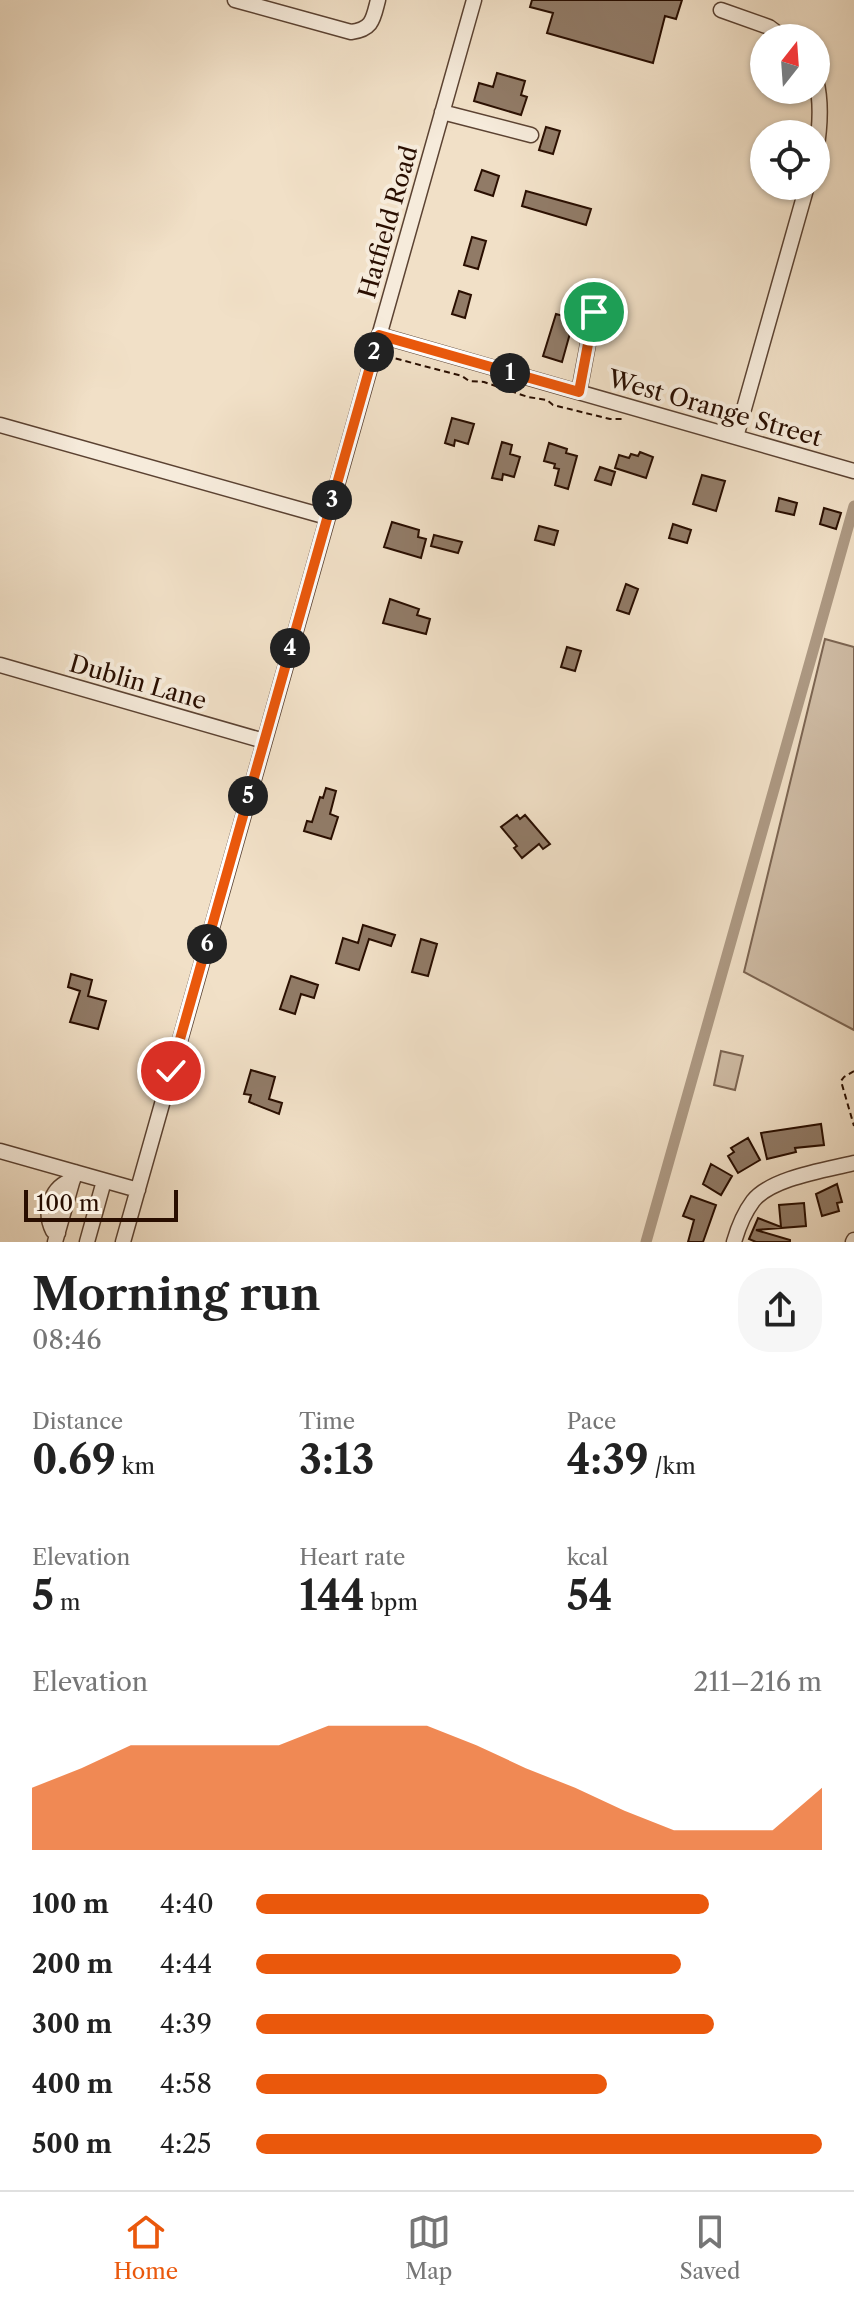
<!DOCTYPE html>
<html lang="en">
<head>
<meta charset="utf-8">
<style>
  :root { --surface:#fff; --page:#f6f6f6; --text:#222; --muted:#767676; --line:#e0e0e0; --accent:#ea580c }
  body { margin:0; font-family:"Libre Caslon Text",serif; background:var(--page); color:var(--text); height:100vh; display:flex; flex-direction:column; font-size:30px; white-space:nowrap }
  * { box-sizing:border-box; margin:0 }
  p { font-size:26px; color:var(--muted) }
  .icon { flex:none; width:44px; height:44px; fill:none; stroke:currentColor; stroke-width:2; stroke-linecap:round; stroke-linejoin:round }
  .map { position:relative; height:1242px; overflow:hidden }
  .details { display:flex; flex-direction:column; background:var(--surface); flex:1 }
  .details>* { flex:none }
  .needle { width:52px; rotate:17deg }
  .tools { position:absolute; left:750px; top:24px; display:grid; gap:16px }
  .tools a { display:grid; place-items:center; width:80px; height:80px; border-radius:50%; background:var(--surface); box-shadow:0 2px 6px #0004; font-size:40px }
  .scale { position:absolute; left:24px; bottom:20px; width:154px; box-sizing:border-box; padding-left:8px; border:4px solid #290e00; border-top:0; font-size:22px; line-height:28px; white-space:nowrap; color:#290e00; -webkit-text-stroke:6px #f6ebdb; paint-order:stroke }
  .pin { position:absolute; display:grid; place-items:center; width:68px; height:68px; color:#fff; margin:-34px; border:4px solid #fff; border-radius:50%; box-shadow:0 2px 8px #0007 }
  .km { position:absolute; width:40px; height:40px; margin:-20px; border-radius:50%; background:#222; color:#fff; font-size:22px; line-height:40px; text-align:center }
  .round { display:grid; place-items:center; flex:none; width:84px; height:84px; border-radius:32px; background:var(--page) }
  .head { display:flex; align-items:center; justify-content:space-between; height:136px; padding:0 32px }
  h1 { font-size:44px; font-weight:800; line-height:60px }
  .metrics { display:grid; grid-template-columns:repeat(3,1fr); gap:12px; height:136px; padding:8px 32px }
  .metrics div { display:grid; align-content:center }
  .metrics b { font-size:40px; font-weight:800 }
  .metrics small { font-size:22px; font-weight:400 }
  .metrics p { font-size:22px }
  .chart { height:224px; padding:16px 32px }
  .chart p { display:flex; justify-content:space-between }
  .chart svg { width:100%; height:144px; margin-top:8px; fill:var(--accent); opacity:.7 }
  ul { padding:0 32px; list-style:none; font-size:26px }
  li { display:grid; grid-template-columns:128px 96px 1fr; align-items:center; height:60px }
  li i { height:20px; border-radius:10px; background:var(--accent) }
  .menu { display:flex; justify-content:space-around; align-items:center; height:112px; border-top:2px solid var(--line); background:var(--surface); font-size:22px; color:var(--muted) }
  .menu a { display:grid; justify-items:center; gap:4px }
  .menu .selected { color:var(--accent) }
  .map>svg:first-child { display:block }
  .green { fill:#cfbca5; stroke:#7c6552; stroke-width:2 }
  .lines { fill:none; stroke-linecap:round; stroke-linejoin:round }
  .canal { stroke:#ad9983; stroke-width:11 }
  .building { fill:#917b67; stroke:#290e00; stroke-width:2 }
  .minor-casing { stroke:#5b4232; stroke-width:17 }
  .path { stroke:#290e00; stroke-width:2; stroke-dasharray:6 4; stroke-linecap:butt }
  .minor { stroke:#f6ebdb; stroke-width:14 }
  .route-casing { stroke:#fff; stroke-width:16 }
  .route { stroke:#ea580c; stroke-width:10 }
  .labels { text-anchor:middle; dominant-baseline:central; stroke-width:8; stroke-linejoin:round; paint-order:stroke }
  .street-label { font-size:24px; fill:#290e00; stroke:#f6ebdb }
</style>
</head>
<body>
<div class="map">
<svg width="854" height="1242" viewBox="0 0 854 1242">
  <rect width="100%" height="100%" fill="#f1e0c7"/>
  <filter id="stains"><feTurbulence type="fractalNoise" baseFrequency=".0025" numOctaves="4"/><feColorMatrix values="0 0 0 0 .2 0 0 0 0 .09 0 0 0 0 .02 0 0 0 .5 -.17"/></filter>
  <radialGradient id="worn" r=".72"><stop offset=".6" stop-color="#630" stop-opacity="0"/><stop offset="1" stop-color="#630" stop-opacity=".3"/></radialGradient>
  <path class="green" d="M825 639 854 647V1030L744 972Z
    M721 1051 743 1056 735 1090 714 1085Z"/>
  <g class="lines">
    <path class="canal" d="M646 1242 854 506"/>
  </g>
  <path class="building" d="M532 0H682L676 19 665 16 653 63 547 33 553 13 530 7Z
    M497 73 525 81 521 95 527 97 521 115 474 101 479 83 493 87Z
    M546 127 560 131 553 154 539 150Z
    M482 170 499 176 493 196 475 190Z
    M526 191 591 209 586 225 522 206Z
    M472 237 486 241 478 269 464 265Z
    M459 291 471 295 465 318 452 314Z
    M556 314 574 319 562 362 543 356Z
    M452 418 474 424 468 444 455 440 454 446 445 443Z
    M502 442 512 445 510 454 520 457 514 477 503 474 502 480 492 478Z
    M549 443 567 449 566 453 577 456 568 489 555 485 559 469 554 468 555 464 544 461Z
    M640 452 653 457 646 478 615 468 619 455 629 458 631 454 638 456Z
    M600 467 615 472 611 485 595 480Z
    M702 475 725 481 716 511 693 504Z
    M779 498 797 503 794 515 776 511Z
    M824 508 841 513 836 529 820 524Z
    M392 522 419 530 418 537 426 539 421 558 384 547Z
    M673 524 691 530 687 543 669 538Z
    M539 526 558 531 554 545 535 540Z
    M434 535 462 542 458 553 431 546Z
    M626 584 638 589 629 614 617 610Z
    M390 599 419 609 417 615 430 619 426 634 383 623Z
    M567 647 581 651 575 671 561 667Z
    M326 788 336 791 330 814 338 817 331 839 304 831 307 821 312 822 320 797 323 798Z
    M517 815 520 819 525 815 550 844 543 849 539 844 522 858 514 848 517 846 501 827Z
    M363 925 395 935 391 946 369 939 359 970 336 963 343 938 358 943Z
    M421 939 437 944 428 976 412 972Z
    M71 974 92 980 88 996 106 1001 98 1029 70 1022 80 991 68 987Z
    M291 976 318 985 314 998 301 994 295 1014 280 1009Z
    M251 1070 275 1077 269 1099 282 1103 279 1114 249 1102 251 1095 244 1094Z
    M821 1124 824 1145 795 1148 796 1152 767 1159 761 1133Z
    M748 1138 760 1160 738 1173 728 1156 734 1152 731 1148Z
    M711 1164 732 1176 721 1195 703 1184Z
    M837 1184 842 1202 837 1203 839 1211 822 1216 816 1194Z
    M691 1196 716 1205 703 1242H688L694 1220 683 1216Z
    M804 1203 806 1226 756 1230 790 1240V1242H756L749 1239 758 1218 781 1227 779 1205Z"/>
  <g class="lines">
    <g class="minor-casing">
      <path id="minor" d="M235 0 351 32C373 29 373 19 378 0
        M721 10 769 27 784 38
        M816 80C822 103 820 128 816 152
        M442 112 531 135
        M379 335 854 471
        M579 392 594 312
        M0 425 327 517
        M736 437 807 186
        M0 665 264 741
        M0 1151 138 1190
        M58 1233 53 1231C43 1212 51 1186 73 1180
        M55 1242 75 1172
        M87 1242 104 1181
        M123 1242 474 0
        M734 1242C738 1228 744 1213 753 1201 771 1178 826 1170 854 1163
        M853 1242 854 1240"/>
    </g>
    <path class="path" d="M386 356 462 376 469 381 484 382 528 397 547 400 553 405 610 419H622
      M854 1071 844 1077 841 1081 854 1126"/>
    <use href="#minor" class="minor"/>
  </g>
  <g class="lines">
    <g class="route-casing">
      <path id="route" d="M171 1071 379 335 579 392 594 312"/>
    </g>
    <use href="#route" class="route"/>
  </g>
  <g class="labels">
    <g class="street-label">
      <text transform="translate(388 222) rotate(-74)">Hatfield Road</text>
      <text transform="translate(715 408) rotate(16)">West Orange Street</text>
      <text transform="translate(138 682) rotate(16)">Dublin Lane</text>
    </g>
  </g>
  <rect width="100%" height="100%" filter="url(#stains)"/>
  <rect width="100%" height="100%" fill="url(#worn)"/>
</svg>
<div class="tools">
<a><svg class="needle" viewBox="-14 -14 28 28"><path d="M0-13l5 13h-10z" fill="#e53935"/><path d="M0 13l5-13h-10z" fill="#767676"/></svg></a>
<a><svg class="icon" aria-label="locate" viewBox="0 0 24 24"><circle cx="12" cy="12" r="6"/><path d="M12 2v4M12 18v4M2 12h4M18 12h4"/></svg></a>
</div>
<div class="scale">100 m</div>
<div class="pin" style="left:594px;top:312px;background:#1e9e55"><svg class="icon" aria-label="arrive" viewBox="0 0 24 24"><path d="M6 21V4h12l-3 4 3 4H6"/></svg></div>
<div class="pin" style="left:171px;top:1071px;background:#d93025"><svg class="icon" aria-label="check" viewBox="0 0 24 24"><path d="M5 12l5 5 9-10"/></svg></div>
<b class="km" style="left:510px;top:373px">1</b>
<b class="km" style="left:374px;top:352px">2</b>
<b class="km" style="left:332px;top:500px">3</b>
<b class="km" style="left:290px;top:648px">4</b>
<b class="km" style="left:248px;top:796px">5</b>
<b class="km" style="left:207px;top:944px">6</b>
</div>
<section class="details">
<div class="head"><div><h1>Morning run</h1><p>08:46</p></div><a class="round"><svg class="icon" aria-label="share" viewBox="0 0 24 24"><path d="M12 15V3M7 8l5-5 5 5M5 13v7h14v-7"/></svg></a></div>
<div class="metrics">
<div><p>Distance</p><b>0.69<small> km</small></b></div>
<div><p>Time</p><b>3:13</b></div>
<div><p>Pace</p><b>4:39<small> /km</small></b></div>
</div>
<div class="metrics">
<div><p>Elevation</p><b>5<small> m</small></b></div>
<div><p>Heart rate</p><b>144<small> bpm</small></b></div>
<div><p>kcal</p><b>54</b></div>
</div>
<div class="chart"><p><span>Elevation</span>211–216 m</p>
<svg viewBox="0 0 160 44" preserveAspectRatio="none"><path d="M0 44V25L10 19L20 12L30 12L40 12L50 12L60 6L70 6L80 6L90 12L100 19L110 25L120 32L130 38L140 38L150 38L160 25V44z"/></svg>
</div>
<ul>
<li><b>100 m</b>4:40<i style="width:80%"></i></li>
<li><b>200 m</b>4:44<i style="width:75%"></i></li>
<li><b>300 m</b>4:39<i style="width:81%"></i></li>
<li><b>400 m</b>4:58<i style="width:62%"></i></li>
<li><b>500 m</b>4:25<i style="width:100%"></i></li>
</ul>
</section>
<nav class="menu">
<a class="selected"><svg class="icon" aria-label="home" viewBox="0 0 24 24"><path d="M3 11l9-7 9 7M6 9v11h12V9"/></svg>Home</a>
<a><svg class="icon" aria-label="map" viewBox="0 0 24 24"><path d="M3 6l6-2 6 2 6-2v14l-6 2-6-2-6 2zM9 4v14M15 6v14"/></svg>Map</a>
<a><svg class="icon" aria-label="saved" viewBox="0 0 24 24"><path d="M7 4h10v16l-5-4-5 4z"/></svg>Saved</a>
</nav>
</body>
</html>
